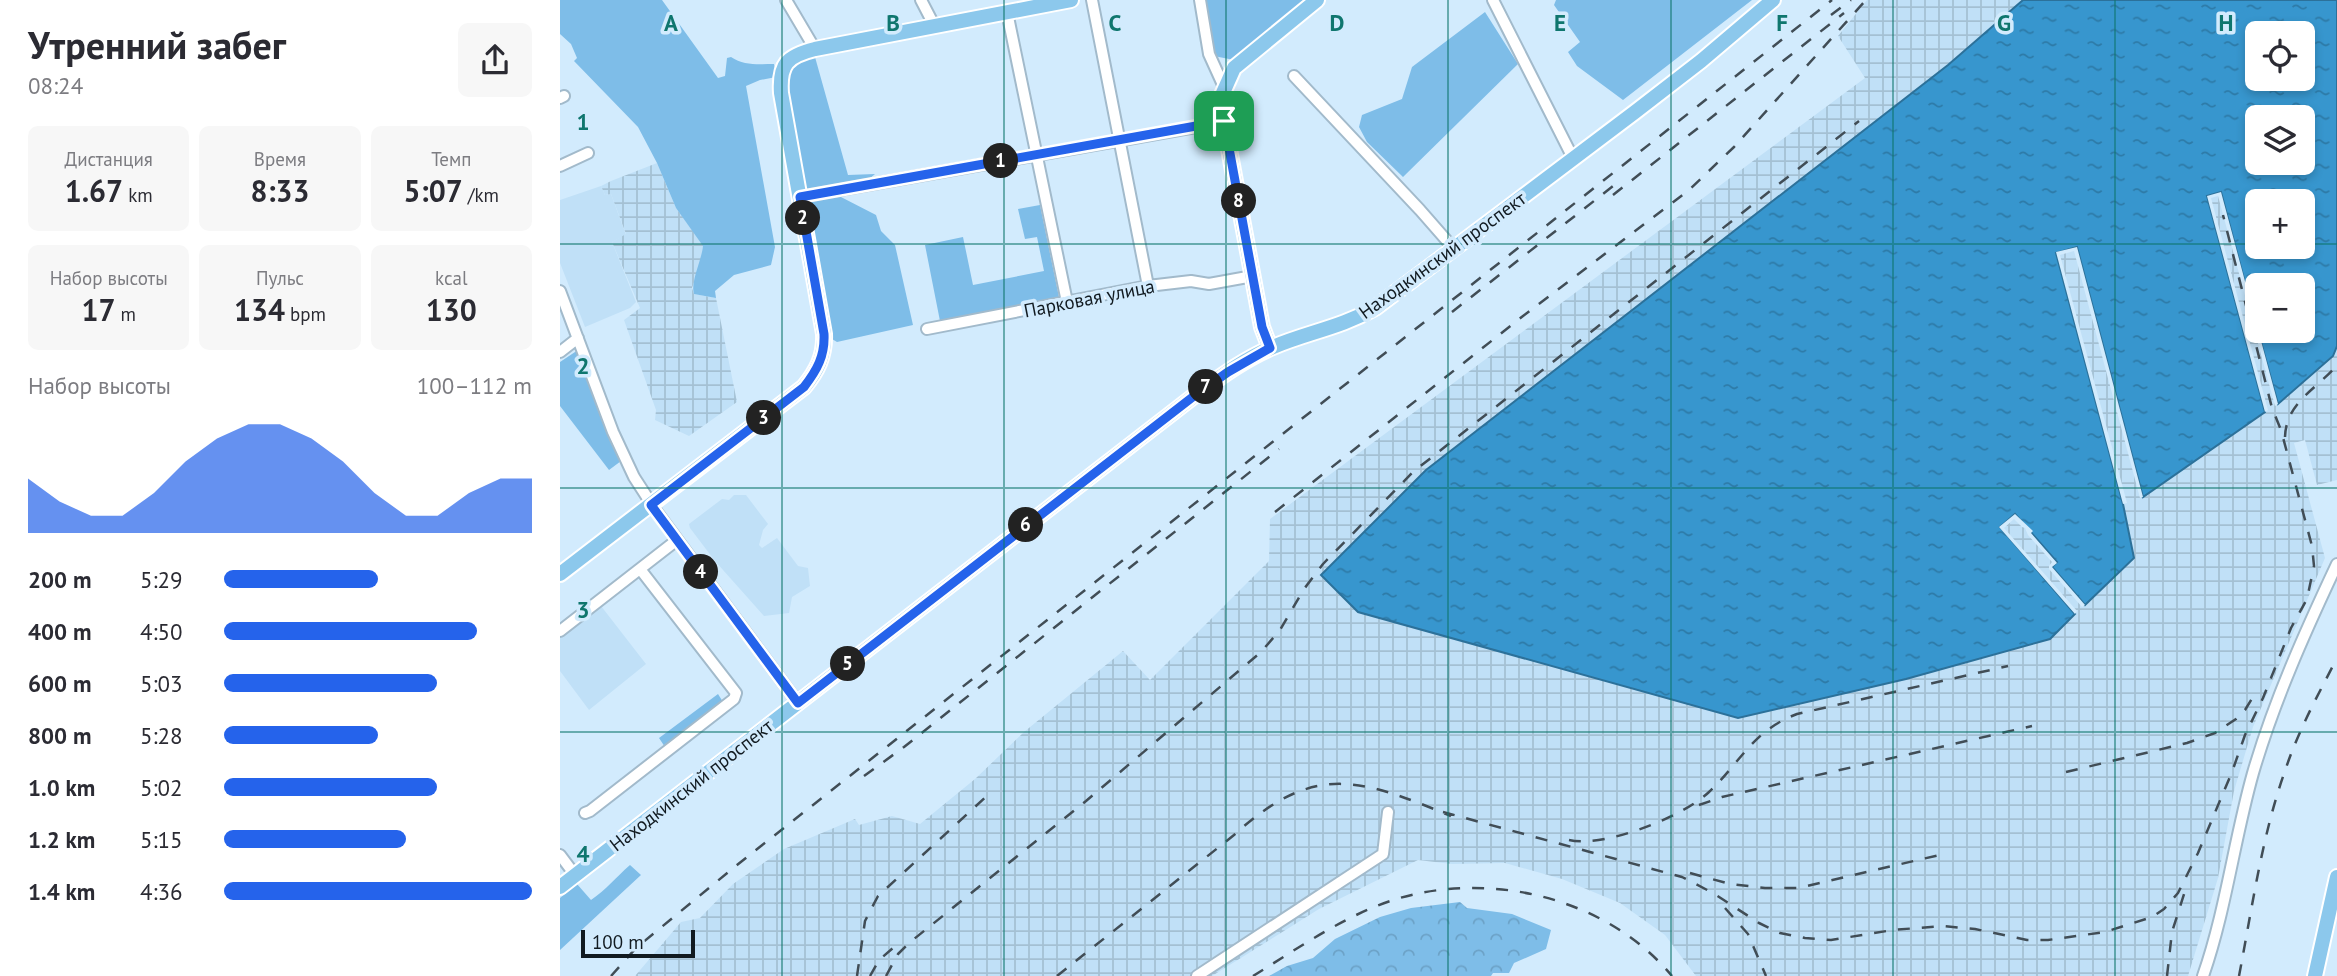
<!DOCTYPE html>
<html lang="ru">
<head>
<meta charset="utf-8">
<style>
  :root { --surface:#fff; --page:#f7f7f7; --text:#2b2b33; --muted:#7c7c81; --accent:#2563eb }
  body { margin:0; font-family:"PT Sans",sans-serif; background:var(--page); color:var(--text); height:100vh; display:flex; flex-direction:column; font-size:26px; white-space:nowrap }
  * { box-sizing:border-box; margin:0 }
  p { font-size:23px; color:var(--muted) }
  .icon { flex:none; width:38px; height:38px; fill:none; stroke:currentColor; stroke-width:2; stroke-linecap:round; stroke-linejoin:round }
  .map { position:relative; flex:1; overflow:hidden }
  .side { display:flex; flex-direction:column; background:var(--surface); width:560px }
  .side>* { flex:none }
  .fabs { position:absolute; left:1685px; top:21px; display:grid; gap:14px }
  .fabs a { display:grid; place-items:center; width:70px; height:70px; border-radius:10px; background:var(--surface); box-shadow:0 4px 10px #0003; font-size:35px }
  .scale { position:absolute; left:21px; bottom:18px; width:114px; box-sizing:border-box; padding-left:7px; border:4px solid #111a20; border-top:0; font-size:19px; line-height:24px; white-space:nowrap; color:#111a20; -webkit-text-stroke:5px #d2ebfd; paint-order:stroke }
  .pin { position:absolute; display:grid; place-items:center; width:60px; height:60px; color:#fff; margin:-30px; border-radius:14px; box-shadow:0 4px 10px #0006 }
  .km { position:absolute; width:35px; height:35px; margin:-18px; border-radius:50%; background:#222; color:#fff; font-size:19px; line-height:35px; text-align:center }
  .round { display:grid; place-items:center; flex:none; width:74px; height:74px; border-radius:10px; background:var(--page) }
  .head { display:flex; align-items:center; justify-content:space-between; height:119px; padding:0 28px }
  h1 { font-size:38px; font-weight:600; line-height:52px }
  .stats { display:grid; grid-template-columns:repeat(3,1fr); gap:10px; height:119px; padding:7px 28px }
  .stats div { display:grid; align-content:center; border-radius:10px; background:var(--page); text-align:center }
  .stats b { font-size:30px; font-weight:600 }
  .stats small { font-size:19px; font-weight:400 }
  .stats p { font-size:19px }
  .chart { height:196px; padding:14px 28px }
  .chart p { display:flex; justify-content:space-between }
  .chart svg { width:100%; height:126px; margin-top:7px; fill:var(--accent); opacity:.7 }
  ul { padding:0 28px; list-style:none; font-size:23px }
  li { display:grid; grid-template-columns:112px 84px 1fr; align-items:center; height:52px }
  li i { height:18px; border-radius:9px; background:var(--accent) }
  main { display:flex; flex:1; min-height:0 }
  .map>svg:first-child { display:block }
  .built { fill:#c0e0f7 }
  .industrial { fill:url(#industrial-grid) }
  .green { fill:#7ebde8 }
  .forest { fill:url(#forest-crowns) }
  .water { fill:url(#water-ripples); stroke:#2c719a; stroke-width:2; fill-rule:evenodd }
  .pier { fill:#d2ebfd }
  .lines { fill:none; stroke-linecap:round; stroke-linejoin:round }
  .minor-casing { stroke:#a2bacb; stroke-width:14 }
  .major-casing { stroke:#fff; stroke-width:18 }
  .minor { stroke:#fff; stroke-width:10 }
  .major { stroke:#8cc8ec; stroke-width:14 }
  .rail { stroke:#414d56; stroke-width:2.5; stroke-dasharray:12 12; stroke-linecap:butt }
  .route-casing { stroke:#fff; stroke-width:14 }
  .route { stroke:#2563eb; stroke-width:9 }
  .grid { fill:none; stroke:#0f766e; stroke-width:2; stroke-opacity:0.55 }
  .labels { text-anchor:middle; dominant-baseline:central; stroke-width:7; stroke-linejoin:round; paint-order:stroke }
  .street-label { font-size:19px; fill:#111a20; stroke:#d2ebfd }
  .grid-label { font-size:23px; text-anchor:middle; font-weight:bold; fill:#0f766e; stroke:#d2ebfd; stroke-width:7; stroke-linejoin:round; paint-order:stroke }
</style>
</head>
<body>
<main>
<section class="side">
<div class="head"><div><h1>Утренний забег</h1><p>08:24</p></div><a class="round"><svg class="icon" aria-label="share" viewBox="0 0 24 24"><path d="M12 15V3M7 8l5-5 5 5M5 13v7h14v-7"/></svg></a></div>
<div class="stats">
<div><p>Дистанция</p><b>1.67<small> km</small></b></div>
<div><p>Время</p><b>8:33</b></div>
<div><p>Темп</p><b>5:07<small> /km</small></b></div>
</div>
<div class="stats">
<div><p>Набор высоты</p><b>17<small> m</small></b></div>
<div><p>Пульс</p><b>134<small> bpm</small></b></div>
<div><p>kcal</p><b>130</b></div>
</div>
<div class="chart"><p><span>Набор высоты</span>100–112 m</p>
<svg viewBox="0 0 160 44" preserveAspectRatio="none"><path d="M0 44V25L10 33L20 38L30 38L40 30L50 19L60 11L70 6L80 6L90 11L100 19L110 30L120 38L130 38L140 30L150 25L160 25V44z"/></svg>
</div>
<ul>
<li><b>200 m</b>5:29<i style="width:50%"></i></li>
<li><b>400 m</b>4:50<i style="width:82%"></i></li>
<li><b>600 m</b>5:03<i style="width:69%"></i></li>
<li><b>800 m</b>5:28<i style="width:50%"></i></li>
<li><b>1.0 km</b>5:02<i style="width:69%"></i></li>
<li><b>1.2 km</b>5:15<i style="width:59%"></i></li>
<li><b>1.4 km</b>4:36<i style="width:100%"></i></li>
</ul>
</section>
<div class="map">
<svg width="1777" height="976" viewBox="0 0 1777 976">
  <defs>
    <pattern id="industrial-grid" width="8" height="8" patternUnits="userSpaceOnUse" patternTransform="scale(1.75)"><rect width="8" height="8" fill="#c0e0f7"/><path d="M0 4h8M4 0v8" fill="none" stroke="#a4c0d3"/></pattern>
    <pattern id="forest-crowns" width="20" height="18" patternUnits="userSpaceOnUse" patternTransform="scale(1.75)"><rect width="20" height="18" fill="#7ebde8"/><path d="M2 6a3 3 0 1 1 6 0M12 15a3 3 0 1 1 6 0" fill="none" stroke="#6ca2c7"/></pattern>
    <pattern id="water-ripples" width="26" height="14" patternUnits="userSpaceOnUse" patternTransform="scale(1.75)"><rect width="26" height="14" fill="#3796ce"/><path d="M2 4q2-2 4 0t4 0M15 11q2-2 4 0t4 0" fill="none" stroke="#2d7aa7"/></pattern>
  </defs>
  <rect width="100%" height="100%" fill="#d2ebfd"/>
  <path class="built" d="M41 186 45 195 51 194 66 235 52 242 76 302 70 308 25 327 0 263V200Z
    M174 495H186L208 524 203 530 199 545 202 548 217 538 238 566 248 568 250 586 232 597 229 613 204 616 155 561 130 528 129 524 162 499 169 500Z
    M41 606 86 664 29 710 0 671V638L19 624 18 621Z"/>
  <path class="industrial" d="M1307 0H1463L1388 65 1439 527 1496 252 1661 192 1718 403 1773 356 1777 346V480L1757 485 1745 440 1734 443 1765 558 1693 727 1674 791 1658 878 1628 976H1136L1105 935 1060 903 1002 879 945 863 892 864 858 860 759 909 652 976H75L121 922 140 918 173 884 224 849 295 819 299 825 332 816 360 824 415 779 464 732 563 651 590 680 709 561 710 519 1305 78 1278 36Z
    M97 163 116 208 144 246 142 259 132 288 134 294 156 298 177 402 129 436 95 420 96 410 64 320 80 308 52 242 66 234 51 194 45 195 41 186 51 181Z"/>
  <path class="green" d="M0 0H102L158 78 165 76 167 58 171 57C184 66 199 64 214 64L216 77 200 80 186 86 215 247 211 265 174 275 155 291 156 298 134 294C130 283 142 259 143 246L116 208 97 163 78 127 14 61 17 58 11 44 0 34Z
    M644 0H748L674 60 654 56Z
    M996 0H1192L1063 100 1017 66 1008 52 1020 42 994 5Z
    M925 12 958 64 843 177 807 142 799 127 802 115 842 99 852 67Z
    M255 57 288 175 315 174 307 181 246 191 230 116 226 75 236 61Z
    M279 196 316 215 321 231 335 245 353 325 277 342 272 339 248 202Z
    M480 205 499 297 380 321 365 245 403 237 413 285 484 271 477 237 465 239 458 209Z
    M18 350 51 443 61 461 49 470 0 406V362Z
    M158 694 163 702 105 747 99 738Z
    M70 865 81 875 0 950V898L17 884 31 900C46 890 56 877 70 865Z"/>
  <path class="forest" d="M900 902 907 908 952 914 991 930 986 949 954 963 949 973H933L931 976H709L727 966 753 958 775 939 820 917 851 908Z"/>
  <path class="water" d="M1463 0H1777V346L1773 356 1718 404 1698 331H1743V285H1698L1697 328 1661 192 1647 196 1705 412 1583 497 1517 247 1496 253 1563 504 1574 558 1525 605 1492 567 1497 562 1455 514 1440 527 1515 614 1490 639 1346 679 1178 718 798 612 761 575 866 470 1388 65ZM1698 33H1743V79H1698ZM1698 117H1743V163H1698ZM1698 201H1743V247H1698Z"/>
  <path class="pier" d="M1661 192 1718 404 1715 406 1658 196 1651 198 1708 410 1705 412 1647 196Z
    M1517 247 1583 497 1580 498 1514 251 1500 255 1567 503 1563 504 1496 252Z
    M1455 514 1473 531 1471 533 1497 563 1492 567 1525 605 1522 607 1489 569V566L1492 562 1468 535 1465 528 1462 527 1454 519 1444 528 1517 611 1515 614 1439 527Z"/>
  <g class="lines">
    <g class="minor-casing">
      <path id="minor" d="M226 0 255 49
        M361 0 374 25
        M532 0 588 286
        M640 0 649 54 664 87
        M933 0 1013 158
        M447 12 507 302
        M734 76 860 210 895 250
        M0 98 4 96
        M0 166 28 153
        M240 197 664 122
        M0 291 53 432 74 477 96 511 238 703
        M367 329 588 286 631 281 649 284 693 276
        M0 352 18 338
        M0 631 117 540
        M25 813 30 811 174 699 176 693 80 569
        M0 855 15 875
        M637 976 823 854 828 812
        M1643 976C1666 910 1674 840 1693 773 1714 701 1745 632 1777 564"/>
    </g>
    <g class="major-casing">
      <path id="major" d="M710 348 702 327 664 122 662 95 674 68 757 0
        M0 574 244 387C257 371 265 356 264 334L221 93C219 64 227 56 255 49L511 0
        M0 887 634 396C659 378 684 359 713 347 748 332 780 328 815 308L1075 112 1141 61 1213 0
        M1755 976 1777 877"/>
    </g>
    <use href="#minor" class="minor"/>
    <use href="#major" class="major"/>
    <path class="rail" d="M1271 15 1291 0
      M1053 195 1284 13
      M892 312 1057 183
      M1725 437C1726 402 1757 389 1777 365
      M715 512 963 316 1129 190 1174 147 1306 0
      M1506 772 1627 743 1655 733 1676 719 1685 710 1696 692
      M304 776 344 747 719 449
      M1139 805 1162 797 1472 726
      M883 812 1122 877 1153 893 1199 923 1220 933 1245 938 1271 940 1333 930 1382 926 1415 929 1467 940H1488L1545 932 1592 917 1604 909 1618 893 1638 853 1672 772 1685 735 1703 698 1731 628 1747 599 1754 566 1752 546 1721 430 1712 408 1663 215
      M1009 840C1044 848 1123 817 1149 792 1181 762 1192 731 1237 714L1448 666
      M1130 873 1170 884 1205 888H1238L1388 853
      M1165 908 1188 934 1206 976
      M51 976 76 948 177 865 1272 0
      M297 976 305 921 318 896 429 794
      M310 976 319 960 340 942
      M326 976 338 954 349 943 526 801 701 652 720 630 744 589 763 564 853 472 1299 121
      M497 976 674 835C754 762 799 778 891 816
      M693 976C732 952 771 925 814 907 913 866 1042 892 1112 976
      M1607 976 1612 932 1625 891
      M1679 976C1692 909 1702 835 1725 771 1738 731 1758 695 1777 658"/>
  </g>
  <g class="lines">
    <g class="route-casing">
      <path id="route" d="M664 121 702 327 710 348 668 372 634 396 238 703 91 505 244 387C257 370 265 356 264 334L240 197Z"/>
    </g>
    <use href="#route" class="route"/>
  </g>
  <path class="grid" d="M222 0V976M444 0V976M666 0V976M888 0V976M1111 0V976M1333 0V976M1555 0V976M0 244H1698M1743 244H1777M0 488H1777M0 732H1777"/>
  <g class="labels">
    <g class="street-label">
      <text transform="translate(882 255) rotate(-36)">Находкинский проспект</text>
      <text transform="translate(529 298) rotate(-11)">Парковая улица</text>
      <text transform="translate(131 785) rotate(-38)">Находкинский проспект</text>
    </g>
  </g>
  <g class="grid-label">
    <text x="111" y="31">A</text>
    <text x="333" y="31">B</text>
    <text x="555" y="31">C</text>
    <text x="777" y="31">D</text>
    <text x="1000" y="31">E</text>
    <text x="1222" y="31">F</text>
    <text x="1444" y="31">G</text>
    <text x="1666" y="31">H</text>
    <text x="23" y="130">1</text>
    <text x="23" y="374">2</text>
    <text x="23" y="618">3</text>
    <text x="23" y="862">4</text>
  </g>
</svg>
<div class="fabs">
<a><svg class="icon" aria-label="locate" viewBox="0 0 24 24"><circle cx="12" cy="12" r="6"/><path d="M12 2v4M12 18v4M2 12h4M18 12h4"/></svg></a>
<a><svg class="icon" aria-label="layers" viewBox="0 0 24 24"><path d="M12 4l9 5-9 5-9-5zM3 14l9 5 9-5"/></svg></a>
<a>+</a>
<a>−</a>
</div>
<div class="scale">100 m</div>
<div class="pin" style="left:664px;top:121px;background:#1e9e55"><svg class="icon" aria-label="arrive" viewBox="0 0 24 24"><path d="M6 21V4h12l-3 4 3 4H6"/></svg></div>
<b class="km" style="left:441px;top:161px">1</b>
<b class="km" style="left:243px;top:218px">2</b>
<b class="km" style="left:204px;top:418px">3</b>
<b class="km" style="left:141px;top:572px">4</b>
<b class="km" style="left:288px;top:664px">5</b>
<b class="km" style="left:466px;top:525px">6</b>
<b class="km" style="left:646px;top:387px">7</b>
<b class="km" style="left:679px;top:201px">8</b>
</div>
</main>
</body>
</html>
